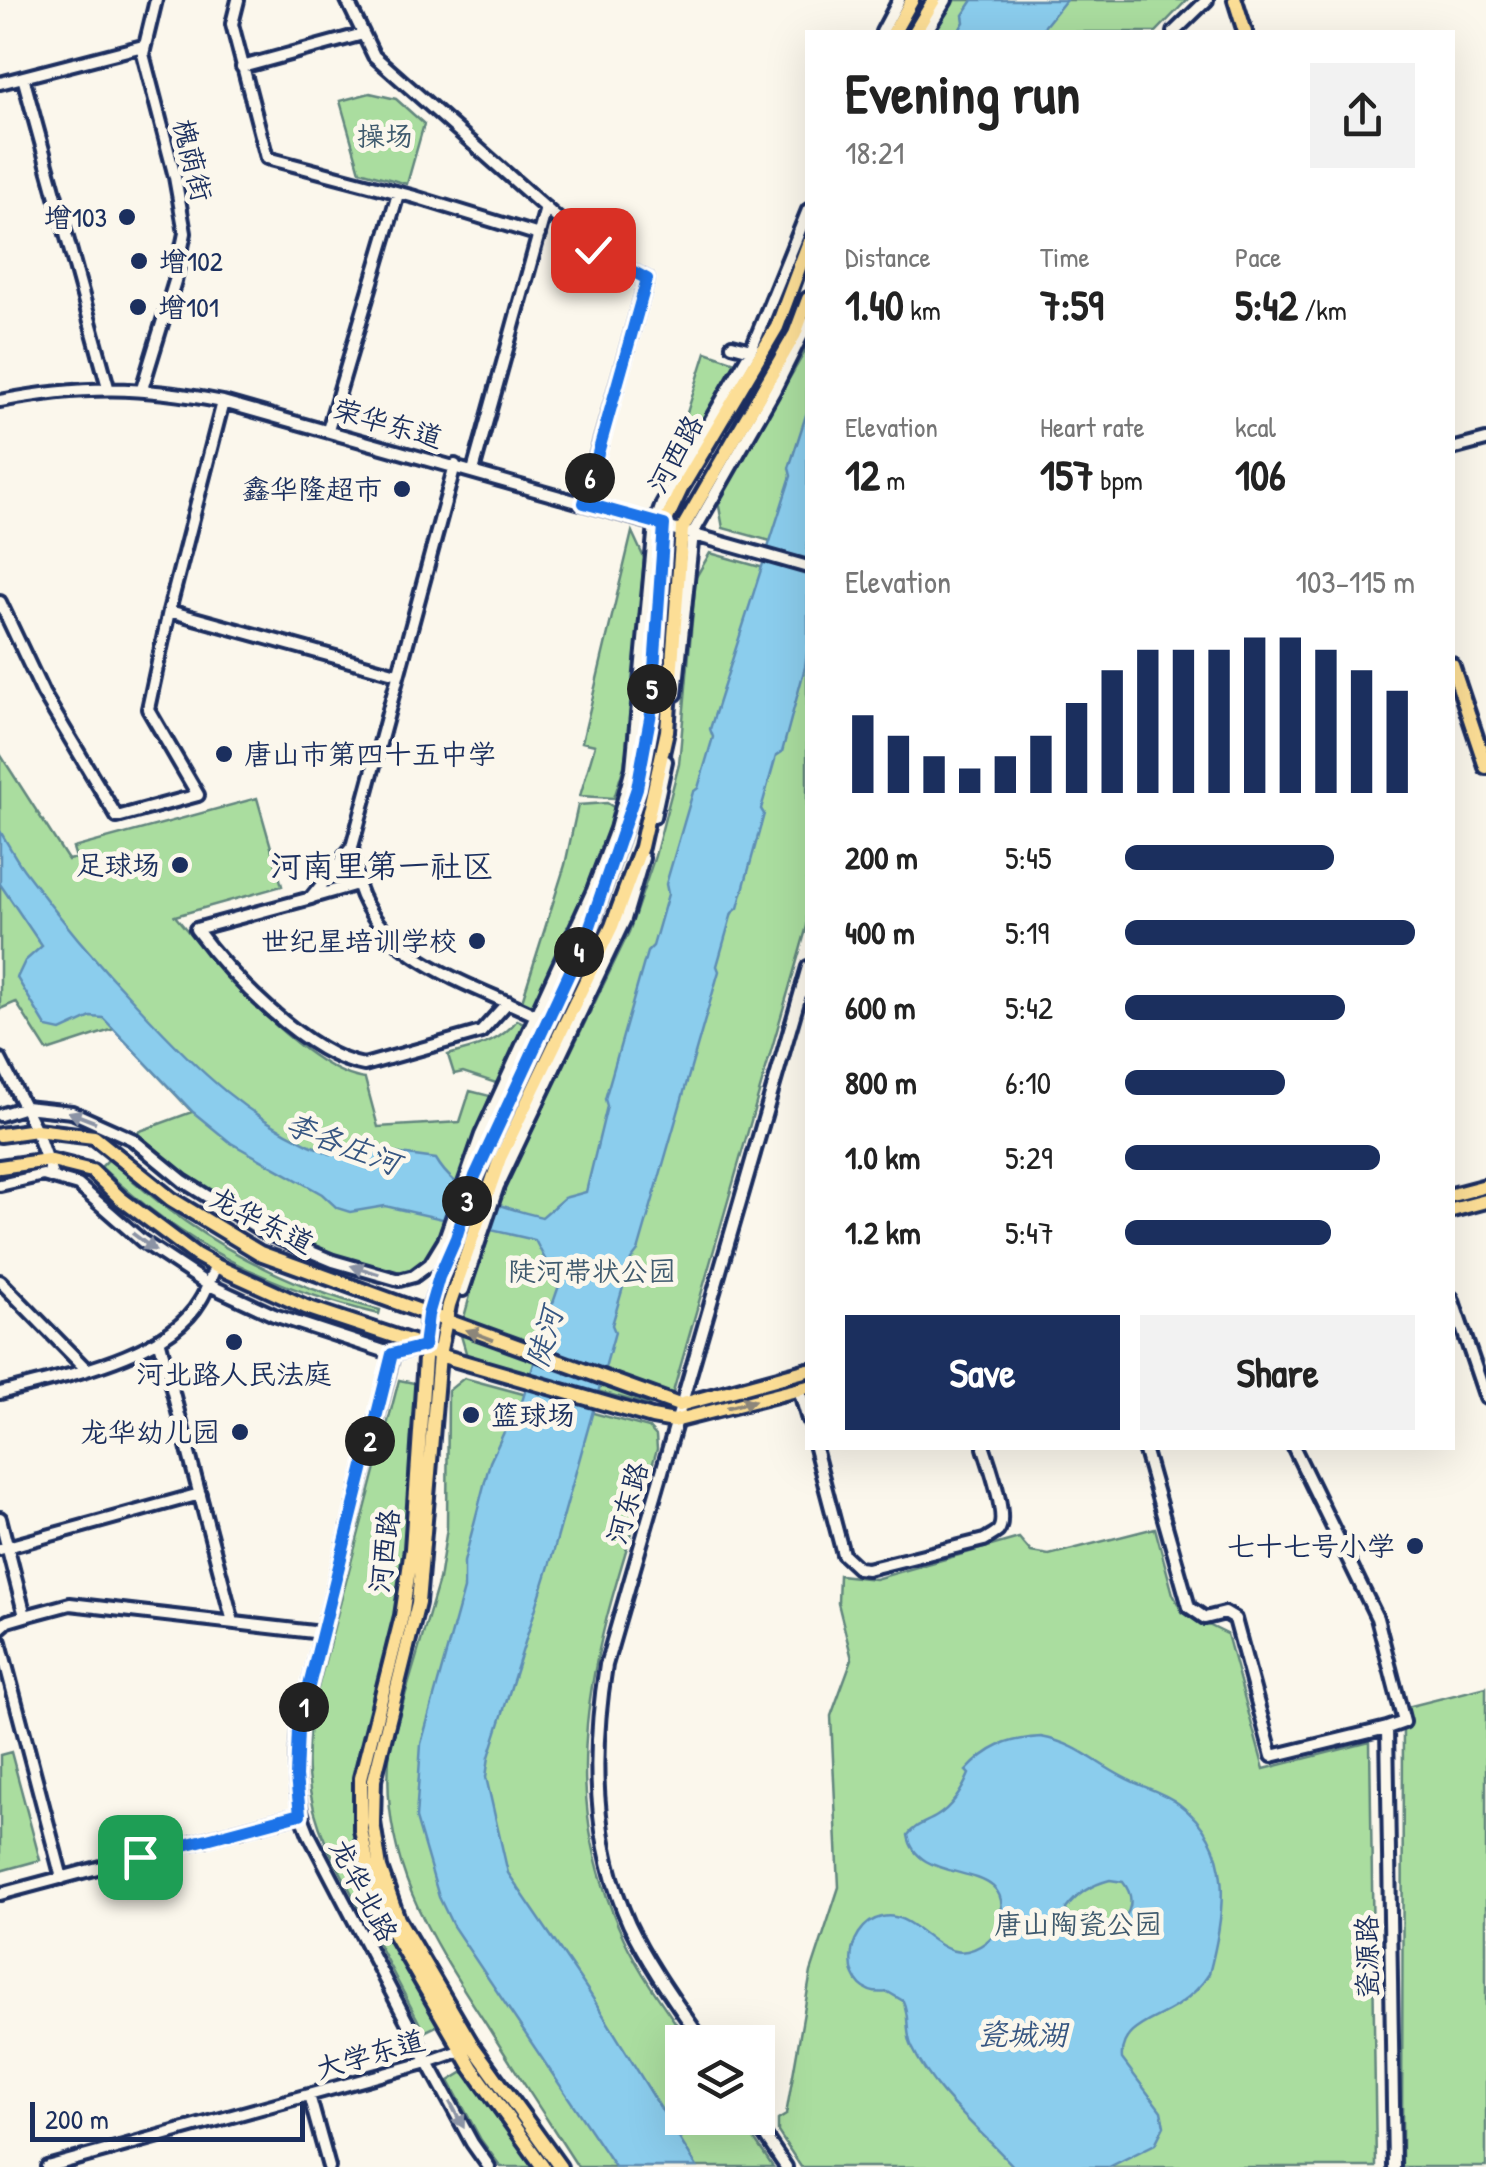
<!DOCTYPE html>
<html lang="en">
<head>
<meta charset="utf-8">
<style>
  :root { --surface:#fff; --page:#f2f2f2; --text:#222; --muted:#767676; --accent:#1b2f5e }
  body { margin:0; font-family:"Patrick Hand","LXGW WenKai TC",sans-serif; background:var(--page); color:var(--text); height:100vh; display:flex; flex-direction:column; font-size:38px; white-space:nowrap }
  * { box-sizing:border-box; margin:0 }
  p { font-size:32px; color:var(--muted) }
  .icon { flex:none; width:55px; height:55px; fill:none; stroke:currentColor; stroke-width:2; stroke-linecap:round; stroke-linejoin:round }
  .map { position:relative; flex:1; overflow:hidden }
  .side { position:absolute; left:805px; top:30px; width:650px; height:1420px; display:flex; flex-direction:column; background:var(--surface); border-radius:0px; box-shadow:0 10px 40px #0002 }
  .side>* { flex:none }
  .tools { position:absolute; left:665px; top:2025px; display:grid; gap:20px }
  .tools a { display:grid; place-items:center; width:110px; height:110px; border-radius:0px; background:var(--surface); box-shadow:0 10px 40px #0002; font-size:50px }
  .scale { position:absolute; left:30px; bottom:25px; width:275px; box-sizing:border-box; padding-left:10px; border:5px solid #1b2f5e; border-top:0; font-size:28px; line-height:35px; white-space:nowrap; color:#1b2f5e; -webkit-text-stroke:8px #fbf7ec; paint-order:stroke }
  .pin { position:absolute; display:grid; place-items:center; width:85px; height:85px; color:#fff; margin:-42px; border-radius:20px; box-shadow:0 5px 15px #0006 }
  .km { position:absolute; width:50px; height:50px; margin:-25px; border-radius:50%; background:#222; color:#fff; font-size:28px; line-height:50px; text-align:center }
  .round { display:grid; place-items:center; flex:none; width:105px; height:105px; border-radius:0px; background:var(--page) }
  .summary { display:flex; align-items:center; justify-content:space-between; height:170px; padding:0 40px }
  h1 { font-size:55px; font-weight:800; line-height:75px }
  .stats { display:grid; grid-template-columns:repeat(3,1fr); gap:15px; height:170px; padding:10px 40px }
  .stats div { display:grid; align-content:center }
  .stats b { font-size:42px; font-weight:800 }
  .stats small { font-size:28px; font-weight:400 }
  .stats p { font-size:28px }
  .chart { height:280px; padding:20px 40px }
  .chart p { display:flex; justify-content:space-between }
  .chart svg { width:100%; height:180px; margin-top:10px; stroke:var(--accent); stroke-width:6 }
  .button { display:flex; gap:20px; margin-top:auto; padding:20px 40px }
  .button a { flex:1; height:115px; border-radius:0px; background:var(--accent); color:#fff; font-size:40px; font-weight:800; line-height:115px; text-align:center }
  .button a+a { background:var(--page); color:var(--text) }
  ul { padding:0 40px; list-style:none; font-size:32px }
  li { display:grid; grid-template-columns:160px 120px 1fr; align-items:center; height:75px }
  li i { height:25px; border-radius:12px; background:var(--accent) }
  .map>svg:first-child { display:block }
  .green { fill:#aadd9f; stroke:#62867e; stroke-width:2.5 }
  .water { fill:#8bcded; stroke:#5e8eb4; stroke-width:2.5; fill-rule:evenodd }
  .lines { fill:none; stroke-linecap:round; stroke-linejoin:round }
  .minor-casing { stroke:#1b2f5e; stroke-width:18 }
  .major-casing { stroke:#1b2f5e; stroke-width:20 }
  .minor { stroke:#fbf7ec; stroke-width:10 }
  .major { stroke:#fcde96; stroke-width:12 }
  .oneway { fill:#8b93a5 }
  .oneway2 { fill:#8c867a }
  .route-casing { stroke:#fff; stroke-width:20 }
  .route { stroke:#1a73e8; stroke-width:12 }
  .poi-dot { fill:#1b2f5e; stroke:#fbf7ec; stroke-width:4 }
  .labels { text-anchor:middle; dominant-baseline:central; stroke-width:10; stroke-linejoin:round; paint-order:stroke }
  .park-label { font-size:28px; fill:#3f5a6e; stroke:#fbf7ec }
  .street-label { font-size:28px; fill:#1b2f5e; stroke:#fbf7ec }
  .poi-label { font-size:28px; fill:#1b2f5e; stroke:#fbf7ec; text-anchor:end }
  .water-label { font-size:30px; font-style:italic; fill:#375682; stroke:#fbf7ec }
  .quarter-label { font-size:32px; fill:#1b2f5e; stroke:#fbf7ec }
</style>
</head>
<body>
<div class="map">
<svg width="1486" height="2167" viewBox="0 0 1486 2167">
  <rect width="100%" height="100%" fill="#fbf7ec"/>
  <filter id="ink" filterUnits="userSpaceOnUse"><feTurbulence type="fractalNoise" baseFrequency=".01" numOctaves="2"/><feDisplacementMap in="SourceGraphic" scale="20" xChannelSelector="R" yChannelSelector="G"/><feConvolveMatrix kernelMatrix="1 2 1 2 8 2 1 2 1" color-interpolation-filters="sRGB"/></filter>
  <g filter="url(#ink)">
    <path class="green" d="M954 0H1187L1156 32H933Z
      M370 93 396 99 424 124 407 184 360 171 340 101Z
      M807 348V551L723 528 718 501Z
      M706 352 738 363 661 496Z
      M632 532 644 558 631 720 624 766 614 798 580 796 595 745 582 742Z
      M710 553 807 580V926L673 1392 661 1403 649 1405 467 1356 460 1332 483 1248 507 1183 629 932 655 856 679 764 696 577Z
      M0 754 68 860 76 858 73 848 257 798 282 886 175 916C214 963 304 1071 365 1079L378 1127 460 1122 470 1091 490 1096 427 1265 401 1276 300 1245 259 1226 181 1176 132 1134 192 1112 114 1029 47 1051 16 1002 0 1009Z
      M607 803 615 808 588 891 535 1007 521 1004 565 865 578 805Z
      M517 1020 526 1024 499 1084 463 1072 454 1074 448 1055C475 1047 499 1044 517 1020Z
      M109 1159C187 1233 275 1284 380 1310L379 1314C267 1287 185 1246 101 1167Z
      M464 1378 649 1428 656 1436 657 1449C607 1620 542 1763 624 1939 641 1975 666 2009 689 2042H682V2118H740L773 2167H578C547 2119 516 2072 486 2024 429 1936 378 1858 390 1747L439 1580 447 1528 448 1391Z
      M399 1380 419 1384 410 1539 400 1602 366 1725 355 1800 363 1864 443 2023 424 2032 327 1846C305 1796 303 1756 314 1703Z
      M1155 1528 1173 1594 1182 1612 1227 1634 1264 1769 1370 1742 1376 2167H801L778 2132V2120L786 2115 811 1972 839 1887 831 1716 852 1659 838 1603 839 1575 875 1579 1019 1538 1031 1552 1049 1555Z
      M1486 1687V2167H1402L1403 1708Z
      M11 1752 40 1860 0 1871V1755Z
      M469 2069 540 2167H501L481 2140 449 2081Z"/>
    <path class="water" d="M973 0H1066L1040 32H958L964 22 963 15Z
      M807 412 808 645 805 667 782 752 776 756 761 809 764 814 738 908 732 913 717 966 719 971 638 1251 631 1260 612 1325 615 1332 554 1550 489 1757 486 1777 508 1873 589 1992 697 2167H615L453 1926 439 1897 416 1818 421 1744 464 1589V1562L490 1462 512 1415 519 1411 535 1360 533 1352 547 1307 553 1303 562 1277 547 1263 535 1240 385 1206 350 1212 337 1208 322 1194 231 1143 193 1112 103 1018 91 1017 61 1031 47 1028 17 978 25 961 42 946 0 884V831C8 844 15 858 24 870 59 918 97 963 138 1006 195 1068 251 1123 331 1154L349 1147 436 1159C458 1197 502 1207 542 1217L564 1198 586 1192 607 1106 605 1099 647 952 653 946 668 894 666 884 693 792 698 788 713 737 710 729 791 476 789 468Z
      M1041 1737C1078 1744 1092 1761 1123 1777 1141 1787 1162 1791 1179 1804 1236 1847 1225 1913 1209 1974 1201 1987 1189 1998 1175 2007 1153 2021 1119 2028 1122 2059L1161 2111 1164 2126 1155 2144 1109 2167H1014C979 2128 935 2095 912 2047 905 2033 910 2016 903 2001L888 1992C838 2000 842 1925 882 1917 920 1909 941 1976 986 1942 992 1937 997 1932 999 1924 1020 1854 917 1891 908 1835 916 1824 926 1823 937 1816 953 1806 962 1791 969 1774L966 1771C988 1747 1007 1739 1041 1737ZM1110 1880 1123 1882C1149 1915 1102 1943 1072 1930L1066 1909C1078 1893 1091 1885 1110 1880Z"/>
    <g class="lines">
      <g class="minor-casing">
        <path id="minor" d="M238 0 232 24 267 158 415 197 539 235
          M347 0 374 56 593 250 647 279 583 503
          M882 32 899 0
          M926 32 946 0
          M1174 32 1207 0
          M242 67 363 34
          M23 77 108 387
          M0 83 143 46
          M732 345 751 350
          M142 389 175 281 185 233 175 177 143 54 156 0
          M0 401C83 385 141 386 223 402L808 567
          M328 430 398 194
          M1452 449 1486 440
          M455 465 352 847 311 898 196 929C230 975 306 1055 364 1065L481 1032 508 1002
          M473 471 546 208
          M0 602 43 693 117 817 198 795 148 709 169 611 223 402
          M169 611 397 674
          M676 694 693 533 774 391 808 323
          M654 817 666 761
          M352 847C354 860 354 874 358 886 382 961 475 985 537 1016
          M312 897 357 884
          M0 1059 36 1130 53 1178
          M0 1115 25 1107 72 1112 132 1139 183 1181 266 1233 333 1261 399 1280 414 1276 430 1264 444 1241 481 1135 593 890 616 829 632 768 655 524 662 504 751 350 808 210
          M0 1185 43 1175 78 1185 142 1241 207 1284 274 1315 393 1354
          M0 1281 87 1370
          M463 1290 498 1186 625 919 643 858
          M1452 1298 1486 1398
          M159 1339 233 1622
          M423 1346 393 1354 298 1730C295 1766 294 1801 309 1834L428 2062 472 2143 489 2167
          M799 1389 808 1420
          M0 1393C59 1377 167 1358 200 1301 207 1291 210 1277 216 1266
          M815 1448 843 1554 858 1568 867 1569 984 1540C986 1539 996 1533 998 1531 1009 1518 989 1464 984 1448
          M1144 1448 1189 1607 1205 1618 1225 1613 1235 1619 1272 1756 1387 1728 1394 2167
          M1294 1448 1377 1618 1404 1722 1387 1728
          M0 1518 25 1616 8 1621 0 1628
          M0 1549 200 1494
          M25 1616 70 1604 322 1633
          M0 1642 62 1878
          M0 1894 300 1814
          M703 2042C677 2004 649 1966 629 1924 592 1842 592 1752 606 1665L808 967
          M309 2095 329 2167
          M753 2118 786 2167
          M47 2167 428 2062 465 2049"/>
      </g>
      <g class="major-casing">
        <path id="major" d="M1235 0 1245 32
          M894 32 912 0
          M915 32 934 0
          M1452 665 1486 767
          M0 1135 36 1130 94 1137 171 1199 260 1253 679 1405 808 1370
          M0 1167 48 1160 92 1171 120 1198 196 1255 216 1266 306 1307 424 1346 439 1355 652 1417 674 1421 808 1387
          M1452 1195 1486 1186
          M1452 1210 1486 1201
          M543 2167 472 2068 385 1918 367 1863 361 1829V1778L402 1616 412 1549 428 1315 484 1152 587 935 637 787 651 713 664 525 681 489 777 327 808 244
          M560 2167 472 2045 398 1919 380 1868 373 1822 374 1780 418 1603 439 1355 449 1305 500 1158 612 926 641 847 667 731 682 529 795 334 808 299"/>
      </g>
      <use href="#minor" class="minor"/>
      <use href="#major" class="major"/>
    </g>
    <defs><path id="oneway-solid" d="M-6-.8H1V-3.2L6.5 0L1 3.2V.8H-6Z" transform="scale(2.5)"/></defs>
    <g class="oneway">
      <use href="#oneway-solid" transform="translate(82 1117) rotate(-159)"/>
      <use href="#oneway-solid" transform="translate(144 1242) rotate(37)"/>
      <use href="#oneway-solid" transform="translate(365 1270) rotate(-163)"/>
      <use href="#oneway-solid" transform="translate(457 2115) rotate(62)"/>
    </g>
    <g class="oneway2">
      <use href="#oneway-solid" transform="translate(480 1335) rotate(-159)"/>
      <use href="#oneway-solid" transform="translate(741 1404) rotate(-15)"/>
    </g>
  </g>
  <g class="lines" filter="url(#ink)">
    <g class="route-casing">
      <path id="route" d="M140 1857 300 1814 296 1777 298 1730 392 1354 424 1346 428 1315 439 1277 456 1238 475 1176 587 935 637 788 651 713 664 525 584 503 647 279 593 250"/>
    </g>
    <use href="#route" class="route"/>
  </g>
  <g class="poi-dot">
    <circle cx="127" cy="217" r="10"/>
    <circle cx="139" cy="261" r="10"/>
    <circle cx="138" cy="307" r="10"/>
    <circle cx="402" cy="489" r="10"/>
    <circle cx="224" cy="754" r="10"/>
    <circle cx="180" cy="865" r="10"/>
    <circle cx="477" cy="941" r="10"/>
    <circle cx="234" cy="1342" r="10"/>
    <circle cx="471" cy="1415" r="10"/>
    <circle cx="240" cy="1432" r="10"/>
    <circle cx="1415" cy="1546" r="10"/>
  </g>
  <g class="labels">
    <g class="park-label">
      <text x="385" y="136">操场</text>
      <text x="592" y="1271">陡河带状公园</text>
      <text x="1078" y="1924">唐山陶瓷公园</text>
    </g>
    <g class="street-label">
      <text transform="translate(193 160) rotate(76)">槐荫街</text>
      <text transform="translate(388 423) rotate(16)">荣华东道</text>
      <text transform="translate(675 454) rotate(-61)">河西路</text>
      <text transform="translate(262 1220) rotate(27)">龙华东道</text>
      <text transform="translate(627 1503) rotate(-74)">河东路</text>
      <text transform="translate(384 1551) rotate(-83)">河西路</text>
      <text transform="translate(364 1890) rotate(62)">龙华北路</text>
      <text transform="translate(1367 1957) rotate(-91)">瓷源路</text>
      <text transform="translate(370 2054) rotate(-16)">大学东道</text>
    </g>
    <g class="poi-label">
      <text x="107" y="217">增103</text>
      <text x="159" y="261" text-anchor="start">增102</text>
      <text x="158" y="307" text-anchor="start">增101</text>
      <text x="382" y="489">鑫华隆超市</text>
      <text x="244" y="754" text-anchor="start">唐山市第四十五中学</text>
      <text x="160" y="865">足球场</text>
      <text x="457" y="941">世纪星培训学校</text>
      <text x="234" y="1374" text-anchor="middle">河北路人民法庭</text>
      <text x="491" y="1415" text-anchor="start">篮球场</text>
      <text x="220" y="1432">龙华幼儿园</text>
      <text x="1395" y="1546">七十七号小学</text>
    </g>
    <g class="water-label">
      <text transform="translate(343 1143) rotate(21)">李各庄河</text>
      <text transform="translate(544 1337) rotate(-74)">陡河</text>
      <text x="1022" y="2034">瓷城湖</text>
    </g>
    <g class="quarter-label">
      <text x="382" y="865">河南里第一社区</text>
    </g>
  </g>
</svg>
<div class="tools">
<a><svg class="icon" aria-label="layers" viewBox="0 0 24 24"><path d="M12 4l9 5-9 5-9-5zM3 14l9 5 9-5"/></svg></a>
</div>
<div class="scale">200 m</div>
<div class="pin" style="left:140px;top:1857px;background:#1e9e55"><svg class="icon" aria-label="arrive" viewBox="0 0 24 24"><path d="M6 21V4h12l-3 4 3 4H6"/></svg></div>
<div class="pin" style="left:593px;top:250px;background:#d93025"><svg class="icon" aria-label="check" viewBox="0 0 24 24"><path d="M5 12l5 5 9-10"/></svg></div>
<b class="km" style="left:304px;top:1707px">1</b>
<b class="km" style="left:370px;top:1441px">2</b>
<b class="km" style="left:467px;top:1201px">3</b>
<b class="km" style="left:579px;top:952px">4</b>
<b class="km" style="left:652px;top:689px">5</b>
<b class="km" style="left:590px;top:478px">6</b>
<section class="side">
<div class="summary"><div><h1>Evening run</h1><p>18:21</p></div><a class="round"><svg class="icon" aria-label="share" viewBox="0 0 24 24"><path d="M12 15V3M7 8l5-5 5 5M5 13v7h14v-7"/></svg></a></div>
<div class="stats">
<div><p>Distance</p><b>1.40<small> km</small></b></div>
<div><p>Time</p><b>7:59</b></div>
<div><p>Pace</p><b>5:42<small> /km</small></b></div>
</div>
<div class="stats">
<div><p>Elevation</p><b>12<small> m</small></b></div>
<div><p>Heart rate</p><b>157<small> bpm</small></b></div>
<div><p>kcal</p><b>106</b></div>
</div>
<div class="chart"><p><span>Elevation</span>103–115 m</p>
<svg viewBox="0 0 160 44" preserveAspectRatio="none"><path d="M5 44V25M15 44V30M25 44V35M35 44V38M45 44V35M55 44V30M65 44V22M75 44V14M85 44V9M95 44V9M105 44V9M115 44V6M125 44V6M135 44V9M145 44V14M155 44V19"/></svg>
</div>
<ul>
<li><b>200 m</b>5:45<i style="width:72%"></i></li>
<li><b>400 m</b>5:19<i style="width:100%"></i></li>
<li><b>600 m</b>5:42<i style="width:76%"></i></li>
<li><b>800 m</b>6:10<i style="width:55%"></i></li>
<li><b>1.0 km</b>5:29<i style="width:88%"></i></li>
<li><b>1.2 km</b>5:47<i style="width:71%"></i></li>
</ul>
<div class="button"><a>Save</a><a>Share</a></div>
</section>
</div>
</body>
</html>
